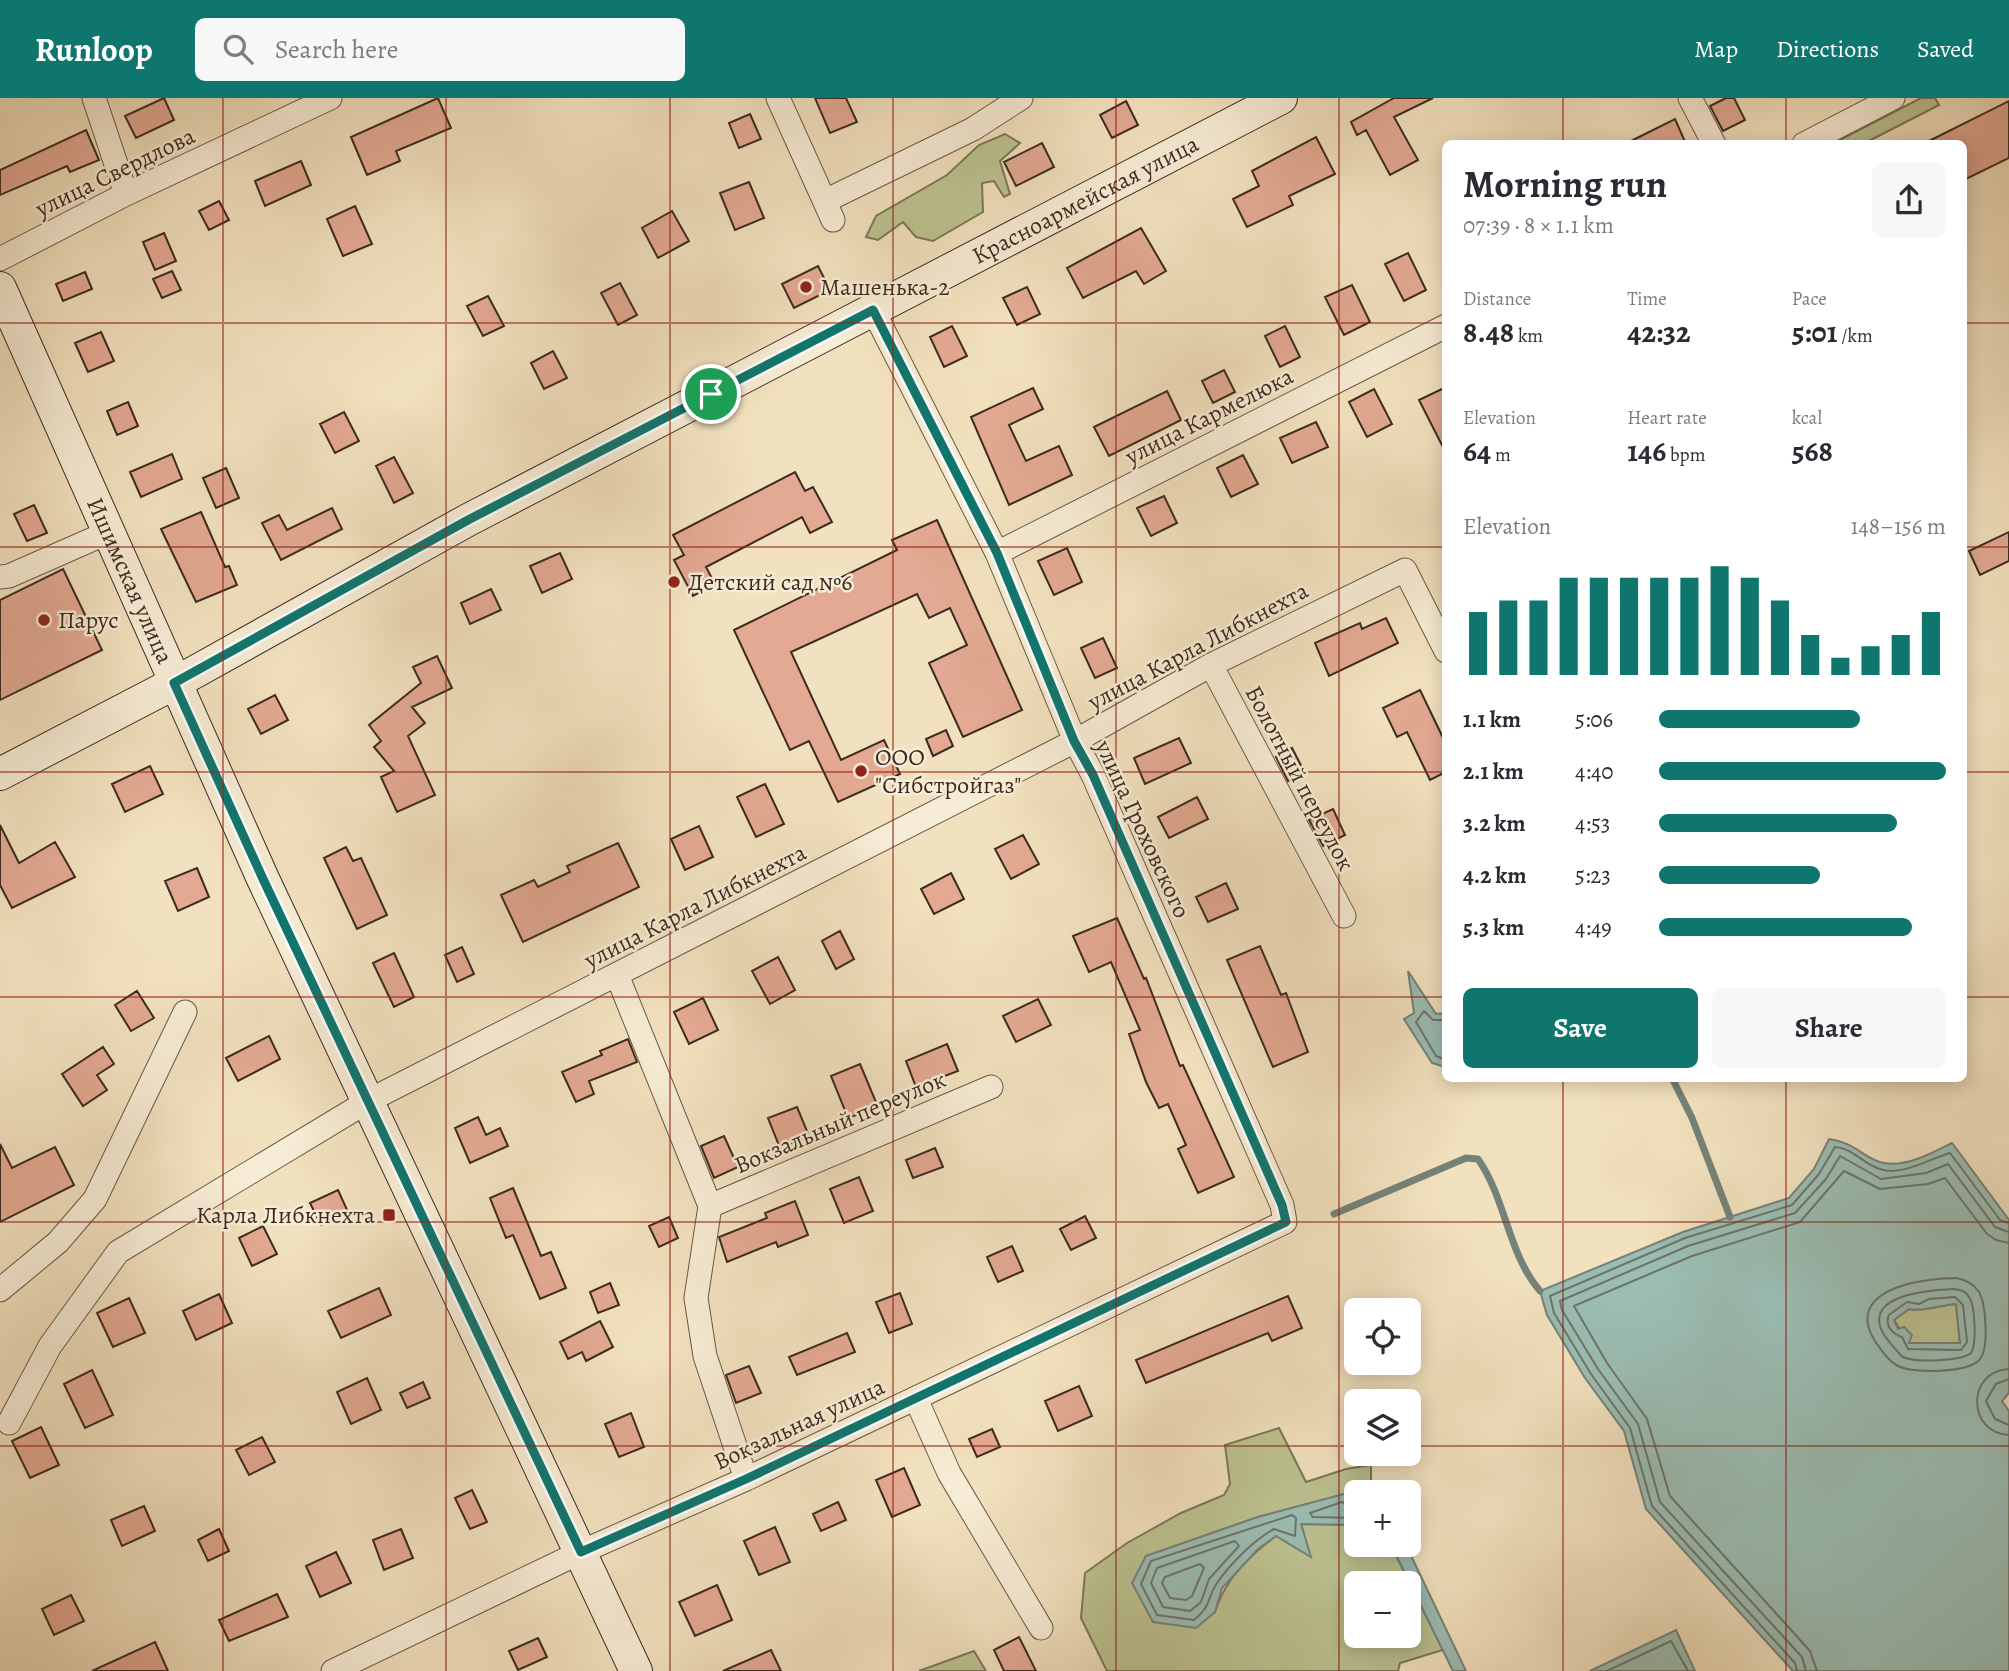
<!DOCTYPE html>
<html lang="en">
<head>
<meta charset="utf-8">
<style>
  :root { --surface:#fff; --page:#f7f7f7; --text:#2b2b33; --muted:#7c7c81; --accent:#0f766e }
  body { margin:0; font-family:Alegreya,serif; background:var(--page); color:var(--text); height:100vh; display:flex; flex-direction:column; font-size:26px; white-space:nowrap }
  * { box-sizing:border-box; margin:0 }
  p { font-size:23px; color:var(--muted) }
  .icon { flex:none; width:38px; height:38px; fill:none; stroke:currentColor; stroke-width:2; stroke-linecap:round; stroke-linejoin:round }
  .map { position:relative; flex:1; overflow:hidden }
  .panel { position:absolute; left:1442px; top:42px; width:525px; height:942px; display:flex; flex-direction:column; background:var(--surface); border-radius:10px; box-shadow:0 4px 18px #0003 }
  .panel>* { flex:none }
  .tools { position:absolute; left:1344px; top:1200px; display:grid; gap:14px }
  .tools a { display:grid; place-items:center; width:77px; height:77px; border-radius:10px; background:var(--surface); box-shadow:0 4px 18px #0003; font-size:35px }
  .pin { position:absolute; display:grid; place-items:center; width:60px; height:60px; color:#fff; margin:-30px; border:4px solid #fff; border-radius:50%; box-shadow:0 2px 7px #0007 }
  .round { display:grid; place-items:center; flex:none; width:74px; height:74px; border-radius:10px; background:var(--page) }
  .head { display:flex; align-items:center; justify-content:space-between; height:119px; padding:0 21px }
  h1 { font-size:38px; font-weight:600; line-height:52px }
  .stats { display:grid; grid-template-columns:repeat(3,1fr); gap:10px; height:119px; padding:7px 21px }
  .stats div { display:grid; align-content:center }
  .stats b { font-size:30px; font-weight:600 }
  .stats small { font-size:19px; font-weight:400 }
  .stats p { font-size:19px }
  .chart { height:196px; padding:14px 21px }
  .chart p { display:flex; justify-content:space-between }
  .chart svg { width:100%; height:126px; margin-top:7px; stroke:var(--accent); stroke-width:6 }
  .cta { display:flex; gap:14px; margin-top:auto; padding:14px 21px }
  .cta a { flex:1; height:80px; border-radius:10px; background:var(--accent); color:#fff; font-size:28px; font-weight:600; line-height:80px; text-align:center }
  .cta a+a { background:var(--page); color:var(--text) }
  ul { padding:0 21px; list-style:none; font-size:23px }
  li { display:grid; grid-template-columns:112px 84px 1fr; align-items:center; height:52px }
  li i { height:18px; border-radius:9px; background:var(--accent) }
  header { display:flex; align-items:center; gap:42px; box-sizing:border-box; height:98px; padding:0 35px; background:var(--accent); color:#fff }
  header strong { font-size:33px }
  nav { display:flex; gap:38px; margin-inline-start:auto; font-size:24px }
  .search { width:490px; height:63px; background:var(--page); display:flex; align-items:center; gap:18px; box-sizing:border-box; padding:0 24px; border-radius:10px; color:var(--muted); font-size:26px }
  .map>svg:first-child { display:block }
  .green { fill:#bcc290; stroke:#7c7658; stroke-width:2; fill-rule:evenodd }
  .water { fill:#9bbdb3; stroke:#758279; stroke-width:2; fill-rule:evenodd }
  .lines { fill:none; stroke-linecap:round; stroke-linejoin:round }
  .shore { stroke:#6c746a; stroke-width:2 }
  .stream { stroke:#758279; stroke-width:7 }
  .building { fill:#e3a992; stroke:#3d2a21; stroke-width:2 }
  .street-casing { stroke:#6a5848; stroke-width:25 }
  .secondary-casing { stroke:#3d2a21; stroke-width:34 }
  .street { stroke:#f7ecd5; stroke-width:23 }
  .secondary { stroke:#f7ecd5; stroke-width:32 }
  .route-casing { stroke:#fff; stroke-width:14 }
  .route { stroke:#0f766e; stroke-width:9 }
  .grid { fill:none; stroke:#8f2418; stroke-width:2; stroke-opacity:0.55 }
  .poi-dot { fill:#8f2418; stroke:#f7ecd5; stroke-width:2.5 }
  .labels { text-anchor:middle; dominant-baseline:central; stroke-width:5; stroke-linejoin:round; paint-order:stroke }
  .street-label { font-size:24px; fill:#3d2a21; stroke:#f7ecd5 }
  .poi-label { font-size:24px; fill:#3d2a21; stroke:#f7ecd5; text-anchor:start }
</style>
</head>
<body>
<header>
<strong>Runloop</strong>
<div class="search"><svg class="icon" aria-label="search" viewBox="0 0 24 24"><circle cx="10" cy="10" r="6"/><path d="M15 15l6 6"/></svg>Search here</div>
<nav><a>Map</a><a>Directions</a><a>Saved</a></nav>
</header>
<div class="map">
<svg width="2009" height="1573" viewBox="0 0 2009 1573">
  <rect width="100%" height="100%" fill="#f2e1be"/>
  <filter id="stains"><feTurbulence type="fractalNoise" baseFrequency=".00286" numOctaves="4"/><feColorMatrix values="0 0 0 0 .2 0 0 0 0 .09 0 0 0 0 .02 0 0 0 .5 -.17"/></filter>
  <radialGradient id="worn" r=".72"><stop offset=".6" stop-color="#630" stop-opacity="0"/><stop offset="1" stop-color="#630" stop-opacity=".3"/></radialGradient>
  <path class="green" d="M1921 0H1935L1939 7 1865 45H1834Z
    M1005 36 1020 45 1000 63 1010 96 1004 99 994 83 982 85 983 114 933 143 916 139 903 124 878 142 866 139 876 118 947 77 979 47Z
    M1956 1206 1960 1245H1909L1894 1222 1909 1211C1923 1214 1941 1207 1956 1206Z
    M1279 1330 1306 1384 1346 1371 1371 1367V1389L1258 1419 1146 1458 1215 1514C1225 1481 1249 1458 1276 1438L1310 1458 1301 1426 1356 1427V1447H1391L1443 1552 1400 1565 1398 1573H1107L1081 1520 1085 1475 1127 1445 1181 1415 1224 1397 1230 1386 1225 1347ZM1356 1486H1409V1538H1356Z
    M974 1553 986 1573H919Z"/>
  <path class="water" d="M1408 873 1436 916 1445 915V969L1432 965 1404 921 1414 915Z
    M1829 1041C1855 1044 1867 1063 1884 1065 1907 1069 1932 1055 1952 1045L2009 1122V1295L2002 1303 2009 1313V1573H1793L1646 1411 1624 1333 1585 1280 1547 1217 1540 1193 1683 1134 1789 1100 1814 1071ZM1956 1206 1960 1245H1909L1912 1237 1904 1229 1898 1231 1894 1222 1909 1211C1923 1214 1941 1207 1956 1206Z
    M1344 1396 1356 1406V1427L1301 1426 1311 1459 1276 1438 1258 1451 1222 1490 1215 1514 1196 1530 1153 1524 1132 1485 1146 1458 1258 1419Z
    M1391 1447H1406L1466 1573H1453Z
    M1676 1532 1695 1573H1590Z"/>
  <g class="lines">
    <path class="shore" d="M1446 922H1433L1424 913 1416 924 1436 958 1446 962
      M1957 1180C1966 1182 1974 1186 1979 1194 1986 1206 1989 1250 1980 1261 1969 1275 1914 1276 1898 1268 1888 1263 1876 1246 1871 1236 1850 1188 1929 1180 1957 1180Z
      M1954 1191C1961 1192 1966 1193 1969 1199 1975 1207 1977 1246 1971 1255 1962 1263 1915 1265 1903 1259 1899 1256 1885 1239 1883 1235 1862 1196 1932 1192 1954 1191Z
      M1955 1199 1963 1207 1967 1244 1961 1252 1908 1251 1902 1239C1893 1236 1884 1228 1889 1217L1907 1204 1919 1206 1929 1201Z
      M2009 1271C1966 1273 1967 1335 2009 1337
      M2009 1281 1996 1286 1986 1303 1995 1321 2009 1327
      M1356 1411 1342 1404 1310 1415 1313 1419 1356 1420
      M1292 1417 1296 1420 1295 1438 1274 1431C1254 1442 1230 1466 1217 1485 1206 1501 1213 1506 1194 1522L1157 1517 1141 1486 1151 1463Z
      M1235 1443 1239 1448 1209 1481 1201 1504 1190 1513 1163 1509 1151 1485 1157 1470Z
      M1200 1466 1204 1470 1192 1498 1186 1502 1170 1500 1162 1485 1165 1479Z
      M1607 1573 1671 1543 1688 1573
      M1797 1573 1795 1565 1652 1408 1630 1330 1591 1276 1554 1215 1550 1198 1685 1140 1792 1107 1819 1076 1835 1049C1853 1050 1863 1066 1880 1071 1901 1079 1931 1060 1950 1055L2000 1122 2009 1125
      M1806 1573 1802 1559 1660 1404 1638 1326 1598 1271 1562 1212 1560 1203 1688 1148 1795 1115 1826 1081 1840 1058 1881 1081 1926 1075 1948 1066 1995 1129 2009 1134
      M1817 1573 1810 1553 1670 1398 1647 1321 1607 1265 1574 1208 1692 1158 1800 1124 1844 1073 1880 1091 1928 1086 1945 1080 1987 1136 1996 1142 2009 1145"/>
    <path class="stream" d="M1672 980 1692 1020 1730 1119
      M1334 1116 1466 1060 1478 1061C1506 1101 1508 1156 1540 1193"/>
  </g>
  <path class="building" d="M164 0 174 22 136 40 125 18Z
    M438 0 451 30 396 53 400 63 367 77 351 39Z
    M815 0H846L857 24 830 35Z
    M1394 0H1433L1394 19 1418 62 1390 77 1366 32 1357 37 1351 24Z
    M1726 0H1734L1745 22 1723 33 1710 8Z
    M1126 3 1138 27 1112 40 1100 17Z
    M2009 3V60L1964 82V46H1923Z
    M750 16 761 41 739 50 729 25Z
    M1675 21 1686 46H1625Z
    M86 32 99 62 70 74 67 68 0 97V72Z
    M1316 39 1335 76 1289 98 1293 107 1247 129 1233 101 1259 88 1252 73Z
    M1042 45 1054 69 1016 88 1004 64Z
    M301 63 311 87 265 108 255 83Z
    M749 84 764 120 735 132 720 95Z
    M219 103 229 122 209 132 199 113Z
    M355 108 372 146 343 158 327 121Z
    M672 113 689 143 658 160 642 130Z
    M1141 130 1166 173 1144 186 1136 173 1083 200 1067 170Z
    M164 135 176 163 155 172 143 144Z
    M1408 155 1426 192 1404 203 1385 166Z
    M818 168 830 192 794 210 782 186Z
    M172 173 181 192 162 200 153 181Z
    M85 174 92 191 63 203 56 186Z
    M620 185 637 217 618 227 601 195Z
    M1352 187 1370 224 1344 237 1325 199Z
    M1027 189 1040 216 1017 227 1003 200Z
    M488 198 504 228 483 238 467 208Z
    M952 228 967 258 944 269 930 239Z
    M1285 228 1300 259 1280 269 1265 238Z
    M101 234 114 263 88 274 75 245Z
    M553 253 567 280 544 291 531 265Z
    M1224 272 1235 294 1213 305 1202 283Z
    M1446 289V355L1419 302Z
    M1033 290 1043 311 1009 327 1026 363 1059 348 1072 377 1009 407 971 319Z
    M1374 291 1392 326 1367 339 1349 304Z
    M1167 293 1181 322 1109 358 1094 329Z
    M128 304 138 328 117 337 107 313Z
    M344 314 359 343 335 355 320 326Z
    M1316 324 1328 349 1292 365 1280 340Z
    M172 356 182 381 141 399 130 374Z
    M1243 357 1258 386 1231 399 1217 370Z
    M394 359 413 395 394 405 376 368Z
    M226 370 239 400 216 410 203 380Z
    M795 374 805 393 813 389 832 424 810 435 802 419 706 469 715 486 693 498 674 462 684 457 673 437Z
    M1164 398 1177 425 1151 438 1137 410Z
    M34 407 47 435 27 443 14 416Z
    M332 410 342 431 281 462 262 425 279 417 287 432Z
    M201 414 225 469 229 468 237 487 196 504 161 431Z
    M937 422 1022 612 963 639 929 565 967 547 950 510 929 520 917 496 791 554 841 662 884 642 900 676 838 704 809 643 790 652 734 532 897 452 892 442Z
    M2009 434V463L1980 477 1969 453Z
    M1067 450 1082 484 1054 497 1038 463Z
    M560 455 572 481 542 495 530 468Z
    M63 471 102 552 0 602V502Z
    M491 491 501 512 470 526 461 505Z
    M1386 520 1398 545 1329 578 1315 545 1360 525 1362 531Z
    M1103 540 1117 570 1095 580 1081 550Z
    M437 558 452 590 412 609 425 625 408 638 435 697 397 714 381 679 394 673 374 649 381 643 369 627 421 585 413 569Z
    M1420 592 1446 646V674L1430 682 1407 634 1397 639 1383 610Z
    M275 597 288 622 261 636 248 611Z
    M946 632 953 648 933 658 926 641Z
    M1179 640 1191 665 1145 686 1134 660Z
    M1292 650 1305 675 1288 683 1276 659Z
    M150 668 163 696 125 714 112 686Z
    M765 686 784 726 756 739 737 699Z
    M1197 699 1208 721 1169 740 1158 719Z
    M1333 711 1345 737 1323 748 1309 722Z
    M0 727 19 765 55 744 75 779 12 810 0 787Z
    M699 728 713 759 685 772 671 741Z
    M1023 737 1039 766 1011 781 995 751Z
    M618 745 639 789 523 844 501 797 534 782 538 789 570 774 567 768Z
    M346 749 353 763 361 760 387 817 357 831 324 760Z
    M197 770 209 799 178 813 165 783Z
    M951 775 964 801 934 816 921 791Z
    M1226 785 1238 811 1208 824 1196 799Z
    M1117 820 1144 881 1146 880 1180 968 1183 967 1234 1079 1198 1095 1178 1051 1186 1047 1168 1006 1159 1010 1146 984 1129 936 1140 932 1111 864 1089 874 1073 838Z
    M840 833 854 861 836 871 822 843Z
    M1260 848 1281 897 1286 895 1308 954 1273 969 1227 862Z
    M462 849 474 876 457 884 445 857Z
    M394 855 414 899 394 909 373 865Z
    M778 859 795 892 770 906 752 873Z
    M137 893 154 920 131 933 115 907Z
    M703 900 718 932 689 946 674 914Z
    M1038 901 1051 927 1016 944 1003 918Z
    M269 938 280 961 238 983 226 960Z
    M628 941 637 964 589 983 594 996 576 1004 562 974 602 957 600 953Z
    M947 946 958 973 916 989 906 963Z
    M103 949 114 966 97 977 107 992 83 1008 62 976Z
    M860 966 878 1009 848 1020 831 978Z
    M797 1009 809 1038 780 1050 768 1020Z
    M478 1019 486 1037 500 1030 508 1048 470 1065 455 1030Z
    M724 1038 738 1069 714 1080 701 1048Z
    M0 1046 12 1070 55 1049 74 1087 0 1124Z
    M935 1050 943 1069 913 1080 906 1062Z
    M859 1079 873 1113 844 1125 830 1091Z
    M513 1090 541 1158 551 1154 566 1190 540 1201 513 1137 506 1140 490 1100Z
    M338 1092 348 1114 321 1127 310 1105Z
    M795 1103 808 1137 778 1149 776 1144 727 1164 719 1139 767 1120 765 1115Z
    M1085 1118 1096 1140 1071 1152 1060 1131Z
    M669 1119 678 1140 659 1149 649 1128Z
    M263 1128 277 1156 252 1168 239 1140Z
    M1012 1148 1023 1173 998 1184 987 1159Z
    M610 1185 619 1207 598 1215 590 1194Z
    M379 1190 391 1217 341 1240 328 1213Z
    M900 1195 912 1226 889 1235 876 1204Z
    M219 1196 232 1225 196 1242 183 1213Z
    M1288 1198 1302 1230 1272 1243 1268 1235 1146 1285 1136 1262Z
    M129 1200 145 1235 113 1249 97 1215Z
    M600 1223 613 1249 586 1263 582 1254 568 1261 560 1244Z
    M847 1235 855 1254 797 1277 789 1259Z
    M749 1268 761 1295 736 1305 726 1277Z
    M92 1272 113 1317 85 1330 64 1286Z
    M367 1280 381 1312 351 1326 337 1294Z
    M423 1284 430 1300 407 1310 400 1295Z
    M1079 1288 1092 1318 1058 1333 1045 1303Z
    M631 1315 644 1349 619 1359 605 1326Z
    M41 1329 59 1367 30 1380 12 1343Z
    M992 1331 1000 1349 977 1359 969 1341Z
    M262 1339 275 1364 249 1377 236 1352Z
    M904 1370 920 1407 892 1419 876 1382Z
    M472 1392 487 1424 470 1431 455 1400Z
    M838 1404 846 1422 821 1433 813 1416Z
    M144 1408 155 1433 122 1448 111 1422Z
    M775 1429 790 1464 759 1477 744 1443Z
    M219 1431 229 1453 208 1463 198 1442Z
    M401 1431 413 1460 384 1472 373 1442Z
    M336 1454 351 1485 320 1499 306 1468Z
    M717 1487 732 1522 695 1538 679 1504Z
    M277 1496 288 1519 229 1543 219 1522Z
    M71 1497 84 1523 54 1537 42 1511Z
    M1019 1539 1036 1573H1004L994 1552Z
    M538 1540 547 1559 518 1572 509 1553Z
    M155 1544 168 1573H92Z
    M771 1552 781 1573H723Z"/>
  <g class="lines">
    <g class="street-casing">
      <path id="street" d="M94 0 126 96
        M778 0 833 122
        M1690 0 1714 46
        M1804 46 1893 0
        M825 103 973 31 1021 0
        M0 161 126 96 330 0
        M997 455 1446 228
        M0 479 9 478 109 434
        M1211 567 1344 818
        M617 877 710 1108 696 1200 705 1258 746 1381
        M710 1108 991 989
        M0 1192 58 1144 95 1101 185 914
        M916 1301 949 1375 1041 1530
        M9 1325 50 1248 118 1154 370 1002 1075 643 1211 567 1405 472 1446 553
        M333 1573 581 1454 746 1381 1285 1124 1282 1107 1093 677 1075 643 997 455 873 212"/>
    </g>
    <g class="secondary-casing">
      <g id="secondary">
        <path id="s1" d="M0 190 263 781 636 1573"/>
        <path id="s2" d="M0 676 175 585 468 422 1281 0"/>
      </g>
    </g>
    <use href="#street" class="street"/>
    <use href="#secondary" class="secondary"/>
  </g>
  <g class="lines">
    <g class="route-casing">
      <path id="route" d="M873 212 997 455 1074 643 1093 677 1282 1107 1286 1124 746 1381 581 1454 263 781 174 585 468 422Z"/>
    </g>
    <use href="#route" class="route"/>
  </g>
  <path class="grid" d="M223 0V1573M446 0V1573M670 0V1573M893 0V1573M1116 0V1573M1339 0V1573M1563 0V46M1786 0V46M0 225H1446M1964 225H2009M0 449H1446M1964 449H2009M0 674H1446M1964 674H2009M0 899H1446M1964 899H2009M1563 980V1573M1786 980V1573M0 1124H2009M0 1348H1356M1409 1348H2009"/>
  <g class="poi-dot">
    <circle cx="806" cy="189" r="7"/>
    <circle cx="674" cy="484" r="7"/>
    <circle cx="44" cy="522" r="7"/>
    <circle cx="861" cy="673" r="7"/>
    <rect x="382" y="1110" width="14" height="14" rx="3.5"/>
  </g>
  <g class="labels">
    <g class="street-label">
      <text transform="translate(115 74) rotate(-26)">улица Свердлова</text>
      <text stroke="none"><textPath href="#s2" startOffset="1228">Красноармейская улица</textPath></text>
      <text transform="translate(1209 318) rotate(-27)">улица Кармелюка</text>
      <text stroke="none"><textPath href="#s1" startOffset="320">Ишимская улица</textPath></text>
      <text transform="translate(1198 548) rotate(-28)">улица Карла Либкнехта</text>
      <text transform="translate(1300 680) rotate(62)">Болотный переулок</text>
      <text transform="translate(1143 731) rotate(65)">улица Гроховского</text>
      <text transform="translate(695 808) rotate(-27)">улица Карла Либкнехта</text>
      <text transform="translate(840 1024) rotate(-23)">Вокзальный переулок</text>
      <text transform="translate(799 1326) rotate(-25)">Вокзальная улица</text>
    </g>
    <g class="poi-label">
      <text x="820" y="189">Машенька-2</text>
      <text x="688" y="484">Детский сад №6</text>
      <text x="58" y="522">Парус</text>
      <text x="875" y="659">ООО<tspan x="875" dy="28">"Сибстройгаз"</tspan></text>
      <text x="375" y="1117" text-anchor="end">Карла Либкнехта</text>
    </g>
  </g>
  <rect width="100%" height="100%" filter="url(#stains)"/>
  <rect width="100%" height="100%" fill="url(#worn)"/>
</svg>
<div class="tools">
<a><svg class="icon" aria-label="locate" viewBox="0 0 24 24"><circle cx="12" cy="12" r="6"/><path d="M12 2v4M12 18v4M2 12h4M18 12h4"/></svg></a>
<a><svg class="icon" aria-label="layers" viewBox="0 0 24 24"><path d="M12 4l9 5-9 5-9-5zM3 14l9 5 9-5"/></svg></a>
<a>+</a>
<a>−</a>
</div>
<div class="pin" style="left:711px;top:296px;background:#1e9e55"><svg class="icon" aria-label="arrive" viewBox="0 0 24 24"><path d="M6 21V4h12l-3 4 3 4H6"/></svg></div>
<section class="panel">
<div class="head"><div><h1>Morning run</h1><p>07:39 · 8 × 1.1 km</p></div><a class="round"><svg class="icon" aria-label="share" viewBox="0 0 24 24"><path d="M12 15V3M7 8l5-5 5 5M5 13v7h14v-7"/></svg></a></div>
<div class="stats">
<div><p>Distance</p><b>8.48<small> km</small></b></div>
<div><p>Time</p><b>42:32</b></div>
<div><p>Pace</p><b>5:01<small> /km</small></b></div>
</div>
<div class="stats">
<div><p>Elevation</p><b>64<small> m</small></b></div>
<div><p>Heart rate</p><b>146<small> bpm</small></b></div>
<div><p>kcal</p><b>568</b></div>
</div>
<div class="chart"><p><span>Elevation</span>148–156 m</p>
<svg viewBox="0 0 160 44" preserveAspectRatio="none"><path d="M5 44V22M15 44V18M25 44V18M35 44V10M45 44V10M55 44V10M65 44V10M75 44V10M85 44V6M95 44V10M105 44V18M115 44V30M125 44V38M135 44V34M145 44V30M155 44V22"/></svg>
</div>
<ul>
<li><b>1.1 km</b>5:06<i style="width:70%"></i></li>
<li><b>2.1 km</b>4:40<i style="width:100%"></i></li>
<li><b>3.2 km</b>4:53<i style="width:83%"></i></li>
<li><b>4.2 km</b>5:23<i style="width:56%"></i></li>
<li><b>5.3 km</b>4:49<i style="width:88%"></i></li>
</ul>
<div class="cta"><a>Save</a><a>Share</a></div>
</section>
</div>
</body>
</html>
